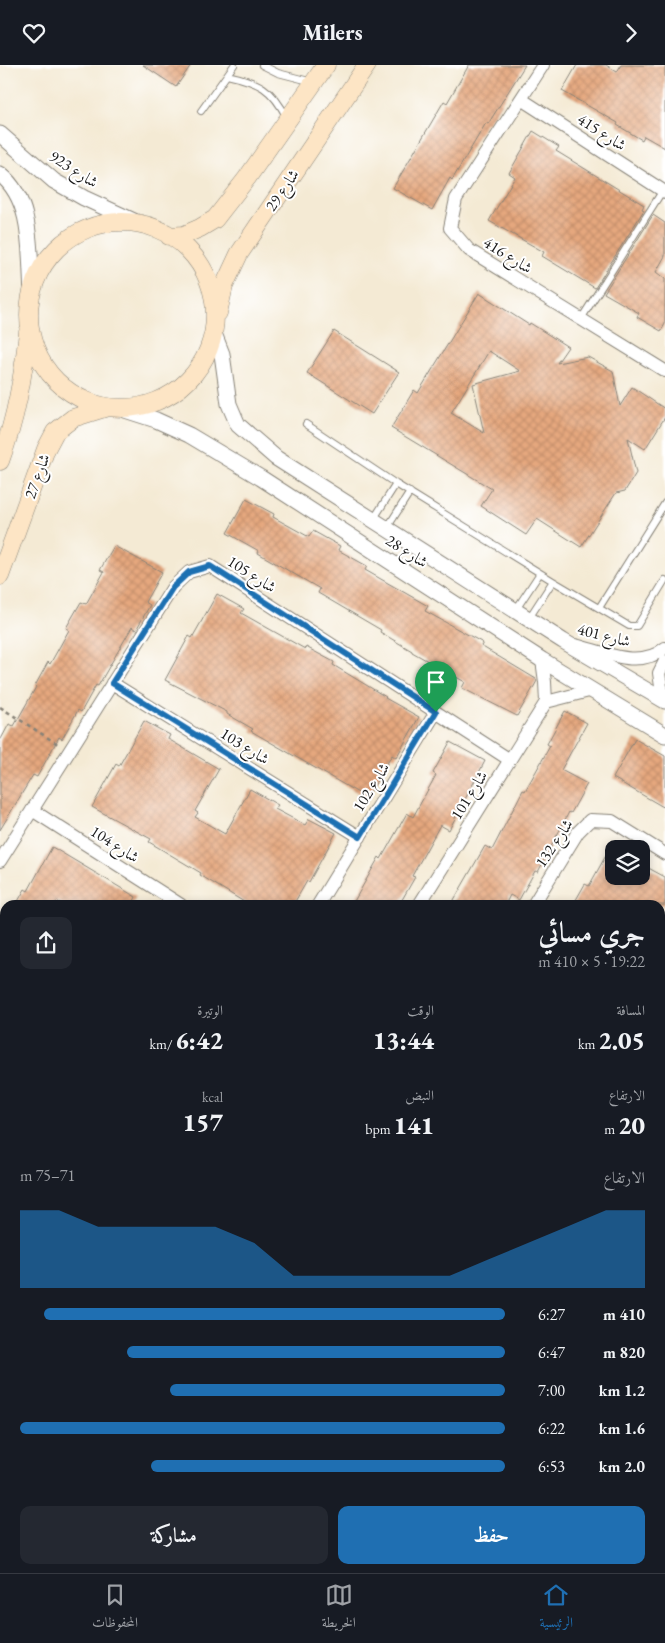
<!DOCTYPE html>
<html lang="ar">
<head>
<meta charset="utf-8">
<style>
  :root { --surface:#171b24; --page:#242831; --text:#f1f3f6; --muted:#9ea1a6; --line:#363941; --accent:#1f6fb2 }
  body { margin:0; font-family:"EB Garamond",Amiri,serif; background:var(--page); color:var(--text); direction:rtl; height:100vh; display:flex; flex-direction:column; font-size:19px; white-space:nowrap }
  * { box-sizing:border-box; margin:0 }
  p { font-size:16px; color:var(--muted) }
  .icon { flex:none; width:28px; height:28px; fill:none; stroke:currentColor; stroke-width:2; stroke-linecap:round; stroke-linejoin:round }
  .map { position:relative; flex:1; overflow:hidden; direction:ltr }
  .panel { position:absolute; left:0px; top:835px; width:665px; height:674px; display:flex; flex-direction:column; background:var(--surface); border-radius:15px 15px 0 0; box-shadow:0 2px 8px #0003; direction:rtl }
  .panel>* { flex:none }
  .buttons { position:absolute; left:605px; top:775px; display:grid; gap:10px }
  .buttons a { display:grid; place-items:center; width:45px; height:45px; border-radius:10px; background:var(--surface); box-shadow:0 2px 8px #0003; font-size:25px }
  .pin { position:absolute; display:grid; place-items:center; width:42px; height:42px; color:#fff; margin:-51px -21px; border-radius:50% 50% 50% 0; rotate:-45deg; box-shadow:0 0 5px #0007 }
  .pin .icon { rotate:45deg }
  .round { display:grid; place-items:center; flex:none; width:52px; height:52px; border-radius:10px; background:var(--page) }
  .headline { display:flex; align-items:center; justify-content:space-between; height:85px; padding:0 20px }
  h1 { font-size:28px; font-weight:800; line-height:38px }
  .metrics { display:grid; grid-template-columns:repeat(3,1fr); gap:8px; height:85px; padding:5px 20px }
  .metrics div { display:grid; align-content:center }
  .metrics b { font-size:25px; font-weight:800 }
  .metrics small { font-size:14px; font-weight:400 }
  .metrics p { font-size:14px }
  .chart { height:140px; padding:10px 20px }
  .chart p { display:flex; justify-content:space-between }
  .chart svg { width:100%; height:90px; margin-top:5px; fill:var(--accent); opacity:.7 }
  .cta { display:flex; gap:10px; margin-top:auto; padding:10px 20px }
  .cta a { flex:1; height:58px; border-radius:10px; background:var(--accent); color:#fff; font-size:20px; font-weight:800; line-height:58px; text-align:center }
  .cta a+a { background:var(--page); color:var(--text) }
  ul { padding:0 20px; list-style:none; font-size:16px }
  li { display:grid; grid-template-columns:80px 60px 1fr; align-items:center; height:38px }
  li i { height:12px; border-radius:6px; background:var(--accent) }
  header { display:flex; justify-content:space-between; align-items:center; height:65px; padding:0 20px; background:var(--surface); font-size:22px; font-weight:800 }
  .menu { display:flex; justify-content:space-around; align-items:center; height:70px; border-top:1px solid var(--line); background:var(--surface); font-size:14px; color:var(--muted) }
  .menu a { display:grid; justify-items:center; gap:2px }
  .menu .selected { color:var(--accent) }
  .map>svg:first-child { display:block }
  .building { fill:url(#building-cross-hatch); fill-rule:evenodd }
  .lines { fill:none; stroke-linecap:round; stroke-linejoin:round }
  .service-casing { stroke:#888378; stroke-width:8 }
  .minor-casing { stroke:#888378; stroke-width:14 }
  .tertiary-casing { stroke:#888378; stroke-width:17 }
  .secondary-casing { stroke:#888378; stroke-width:19 }
  .path { stroke:#888378; stroke-width:2.5; stroke-dasharray:4 4; stroke-linecap:butt }
  .service { stroke:#fff; stroke-width:6 }
  .minor { stroke:#fff; stroke-width:12 }
  .tertiary { stroke:#fff; stroke-width:15 }
  .secondary { stroke:#fde5c5; stroke-width:18 }
  .route-casing { stroke:#fff; stroke-width:10 }
  .route { stroke:#1f6fb2; stroke-width:6 }
  .labels { text-anchor:middle; dominant-baseline:central; stroke-width:4; stroke-linejoin:round; paint-order:stroke }
  .street-label { font-size:16px; fill:#1c1c1c; stroke:#fff }
</style>
</head>
<body>
<header><svg class="icon" aria-label="forward" viewBox="0 0 24 24"><path d="M9 5l7 7-7 7"/></svg>Milers<svg class="icon" aria-label="heart" viewBox="0 0 24 24"><path d="M12 20l-8-8c-3-5 5-10 8-4 3-6 11-1 8 4z"/></svg></header>
<div class="map">
<svg width="665" height="1508" viewBox="0 0 665 1508">
  <defs>
    <pattern id="building-cross-hatch" width="8" height="8" patternUnits="userSpaceOnUse" patternTransform="scale(1.25)"><rect width="8" height="8" fill="#e5a77e"/><path d="M0 0l8 8M0 8l8-8" fill="none" stroke="#c48f6c"/></pattern>
  </defs>
  <rect width="100%" height="100%" fill="#fff"/>
  <filter id="ink" filterUnits="userSpaceOnUse"><feTurbulence type="fractalNoise" baseFrequency=".02" numOctaves="2"/><feDisplacementMap in="SourceGraphic" scale="10" xChannelSelector="R" yChannelSelector="G"/><feConvolveMatrix kernelMatrix="1 2 1 2 8 2 1 2 1" color-interpolation-filters="sRGB"/></filter>
  <filter id="wash" filterUnits="userSpaceOnUse"><feTurbulence type="fractalNoise" baseFrequency=".0096" numOctaves="4" result="noise"/><feDisplacementMap in="SourceGraphic" scale="20" xChannelSelector="R" yChannelSelector="G"/><feGaussianBlur stdDeviation="1.12" result="paint"/><feColorMatrix in="noise" values="0 0 0 0 0 0 0 0 0 0 0 0 0 0 0 0 0 1.4 0 .05"/><feComposite in="paint" operator="in"/></filter>
  <g filter="url(#wash)">
    <rect width="100%" height="100%" fill="#f4ead4"/>
    <g id="blocks">
      <path class="building" d="M143 0H191L176 22Z
        M469 0H525L488 59 486 58 452 115 450 113 432 145 393 123 444 36 447 38Z
        M577 0H606L617 7 621 0H665V83L644 71 642 75 617 60 618 58 562 26Z
        M533 66 559 82 556 86 644 140 642 144 644 145 595 223 542 191 544 187 489 156 515 112 509 108Z
        M653 150 665 158V191L656 207 665 214V259L661 266 637 252 639 248 604 228Z
        M479 228 529 260 530 258 568 282 557 298 588 292 613 306 620 341 632 322 665 344V352L645 384 628 373 636 408 625 426 616 428 581 482 537 454 526 470 481 441 492 424 391 363 414 325 418 328ZM489 286 520 306 473 319 484 368 451 348Z
        M334 266 399 307 372 349 307 308Z
        M246 434 274 449 273 452 309 472 313 466 340 481 338 485 367 501 365 505 428 541 425 546 483 578 481 581 536 614 537 616 517 651 462 623 465 617 412 587V586L380 567 381 565 318 528 320 524 258 488 259 486 227 468Z
        M114 481 162 507 145 537 150 540 136 565 132 562 98 621 96 620 81 647 78 645 62 674 59 672 37 712 33 710 0 765V676L9 659 14 661 36 622 35 621 48 597 50 599 69 565 66 563 81 537 86 539 104 507 100 505Z
        M217 529 244 544 241 548 305 584 306 582 334 597 333 600 386 632 385 633 419 652 396 693 392 690 367 733 251 666 253 664 227 649V647L165 615 189 571 192 573Z
        M565 646 587 658 561 705 587 719 571 748 569 747 538 807 535 806 519 835 510 830 505 840H451L485 781 492 785 523 725 525 726 550 681 547 679Z
        M144 656 170 670 168 674 219 704 195 746 198 748 195 752 225 769 250 724 278 740 275 744 305 760 309 754 336 768 309 817 307 816 293 840H249L200 810 201 808 149 777 151 774 92 742 116 699 119 701Z
        M635 674 665 691V743L613 713Z
        M450 677 485 696 449 765 440 760 412 811 415 812 399 840H352L379 792 381 794 407 748 413 752 436 710 433 708Z
        M614 776V811H641V799L665 812V840H573L585 819 589 821Z
        M52 782 136 832 132 840H64L57 836 54 840H16L25 824 28 826Z"/>
    </g>
  </g>
  <g filter="url(#ink)">
    <use href="#blocks" fill-opacity="0" stroke="#888378" stroke-width="1"/>
    <g class="lines">
      <g class="service-casing">
        <path id="service" d="M262 0 278 8 313 17
          M227 10C259 17 272 23 287 53
          M201 46 234 0
          M581 254 663 125
          M306 359 396 419 553 516 629 561H637L665 515
          M373 455 396 419
          M387 463 410 427
          M599 543 665 438
          M515 546 540 508
          M529 553 553 516
          M660 955 665 946"/>
      </g>
      <g class="minor-casing">
        <path id="minor" d="M543 0 456 134 450 163 469 185 665 306
          M521 34 665 127
          M575 580C604 587 639 605 665 583
          M112 618 360 772
          M663 635 659 608 665 596
          M546 637 593 625
          M32 745 181 840
          M0 796 173 522 189 507 210 501 510 695
          M318 840 436 647
          M419 840 546 637 545 617 542 595
          M533 840 578 767 590 755 612 756 665 789
          M0 903 5 906
          M660 964 665 967
          M0 1083 5 1087
          M660 1143 665 1146
          M660 1254 665 1245
          M0 1262 5 1265
          M0 1349 5 1341
          M660 1386 665 1389
          M0 1441 5 1445
          M660 1500 665 1492
          M100 1504 107 1508
          M373 1504 380 1508
          M21 1508 23 1504
          M200 1508 203 1504
          M501 1508 504 1504"/>
      </g>
      <g class="tertiary-casing">
        <path id="tertiary" d="M0 69 54 116 84 133 136 157
          M0 109C34 136 29 188 32 228
          M213 266 222 289 229 339 238 360 276 393 563 576 665 636
          M125 345 156 355 189 370 261 413 542 595 665 670"/>
      </g>
      <g class="secondary-casing">
        <path id="secondary" d="M29 250a93 93 0 1 1 186 0a93 93 0 1 1-186 0Z
          M169 171 184 170 200 163 215 154 247 113 326 0
          M218 248 224 221 239 189 367 0
          M0 396C16 354 23 312 28 267
          M0 511 46 384 55 367 73 353 108 342"/>
      </g>
      <path class="path" d="M0 642 59 680"/>
      <use href="#service" class="service"/>
      <use href="#minor" class="minor"/>
      <use href="#tertiary" class="tertiary"/>
      <use href="#secondary" class="secondary"/>
    </g>
  </g>
  <g class="lines" filter="url(#ink)">
    <g class="route-casing">
      <path id="route" d="M210 501 436 647 360 772 112 618 173 522 189 507Z"/>
    </g>
    <use href="#route" class="route"/>
  </g>
  <g class="labels">
    <g class="street-label">
      <text transform="translate(602 67) rotate(33)">شارع 415</text>
      <text transform="translate(74 104) rotate(33)">شارع 923</text>
      <text transform="translate(282 125) rotate(-56)">شارع 29</text>
      <text transform="translate(508 190) rotate(32)">شارع 416</text>
      <text transform="translate(37 411) rotate(-70)">شارع 27</text>
      <text transform="translate(407 486) rotate(33)">شارع 28</text>
      <text transform="translate(252 509) rotate(33)">شارع 105</text>
      <text transform="translate(604 570) rotate(14)">شارع 401</text>
      <text transform="translate(245 681) rotate(32)">شارع 103</text>
      <text transform="translate(371 722) rotate(-58)">شارع 102</text>
      <text transform="translate(469 730) rotate(-58)">شارع 101</text>
      <text transform="translate(554 778) rotate(-56)">شارع 132</text>
      <text transform="translate(115 779) rotate(33)">شارع 104</text>
    </g>
  </g>
</svg>
<div class="buttons">
<a><svg class="icon" aria-label="layers" viewBox="0 0 24 24"><path d="M12 4l9 5-9 5-9-5zM3 14l9 5 9-5"/></svg></a>
</div>
<div class="pin" style="left:436px;top:647px;background:#1e9e55"><svg class="icon" aria-label="arrive" viewBox="0 0 24 24"><path d="M6 21V4h12l-3 4 3 4H6"/></svg></div>
<section class="panel">
<div class="headline"><div><h1>جري مسائي</h1><p>19:22 · 5 × 410 m</p></div><a class="round"><svg class="icon" aria-label="share" viewBox="0 0 24 24"><path d="M12 15V3M7 8l5-5 5 5M5 13v7h14v-7"/></svg></a></div>
<div class="metrics">
<div><p>المسافة</p><b>2.05<small> km</small></b></div>
<div><p>الوقت</p><b>13:44</b></div>
<div><p>الوتيرة</p><b>6:42<small> /km</small></b></div>
</div>
<div class="metrics">
<div><p>الارتفاع</p><b>20<small> m</small></b></div>
<div><p>النبض</p><b>141<small> bpm</small></b></div>
<div><p>kcal</p><b>157</b></div>
</div>
<div class="chart"><p><span>الارتفاع</span>71–75 m</p>
<svg viewBox="0 0 160 44" preserveAspectRatio="none"><path d="M0 44V6L10 6L20 14L30 14L40 14L50 14L60 22L70 38L80 38L90 38L100 38L110 38L120 30L130 22L140 14L150 6L160 6V44z"/></svg>
</div>
<ul>
<li><b>410 m</b>6:27<i style="width:95%"></i></li>
<li><b>820 m</b>6:47<i style="width:78%"></i></li>
<li><b>1.2 km</b>7:00<i style="width:69%"></i></li>
<li><b>1.6 km</b>6:22<i style="width:100%"></i></li>
<li><b>2.0 km</b>6:53<i style="width:73%"></i></li>
</ul>
<div class="cta"><a>حفظ</a><a>مشاركة</a></div>
</section>
</div>
<nav class="menu">
<a class="selected"><svg class="icon" aria-label="home" viewBox="0 0 24 24"><path d="M3 11l9-7 9 7M6 9v11h12V9"/></svg>الرئيسية</a>
<a><svg class="icon" aria-label="map" viewBox="0 0 24 24"><path d="M3 6l6-2 6 2 6-2v14l-6 2-6-2-6 2zM9 4v14M15 6v14"/></svg>الخريطة</a>
<a><svg class="icon" aria-label="saved" viewBox="0 0 24 24"><path d="M7 4h10v16l-5-4-5 4z"/></svg>المحفوظات</a>
</nav>
</body>
</html>
